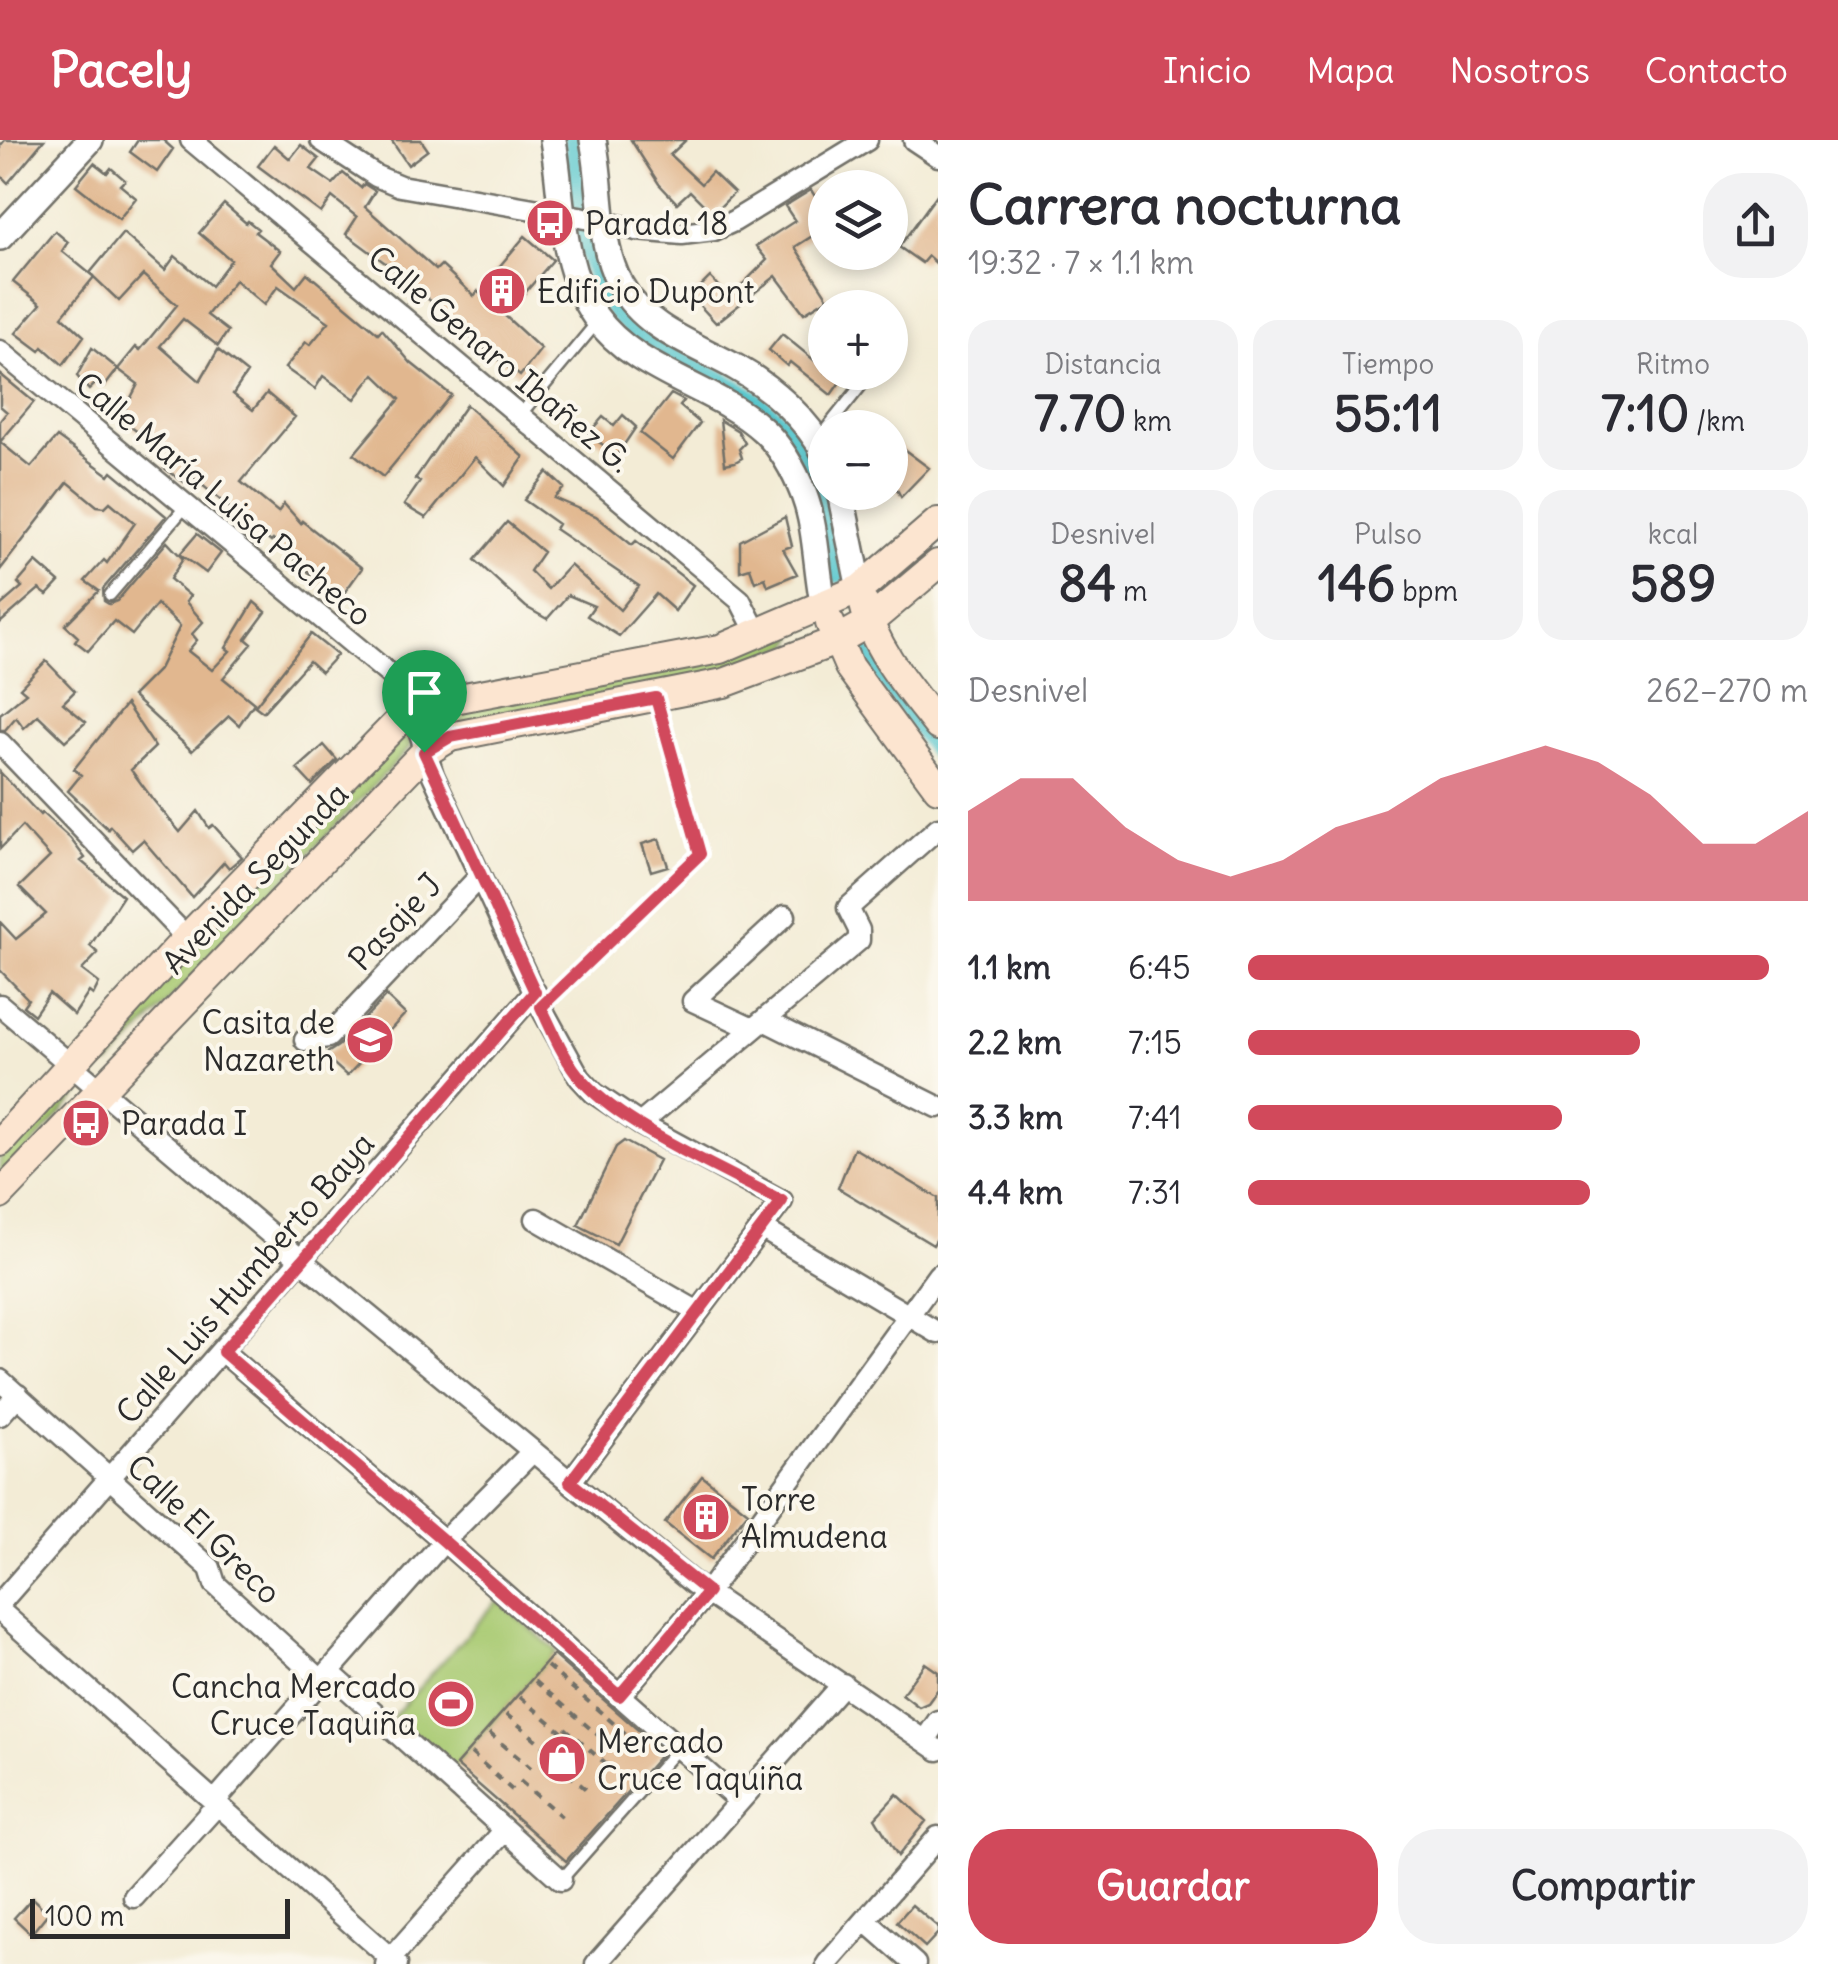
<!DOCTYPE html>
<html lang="es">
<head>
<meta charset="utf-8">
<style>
  :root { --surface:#fff; --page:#f2f2f3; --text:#2b2b33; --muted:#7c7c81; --accent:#d1495b }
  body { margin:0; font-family:Delius,sans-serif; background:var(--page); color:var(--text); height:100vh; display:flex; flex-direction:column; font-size:38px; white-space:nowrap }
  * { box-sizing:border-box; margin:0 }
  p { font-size:32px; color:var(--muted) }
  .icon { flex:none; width:55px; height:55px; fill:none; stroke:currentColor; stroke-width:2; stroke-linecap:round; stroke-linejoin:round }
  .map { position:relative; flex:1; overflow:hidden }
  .panel { display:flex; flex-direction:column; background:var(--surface); width:900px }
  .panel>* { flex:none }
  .fabs { position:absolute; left:808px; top:30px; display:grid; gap:20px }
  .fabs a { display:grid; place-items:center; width:100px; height:100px; border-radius:50%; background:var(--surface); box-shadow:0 5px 15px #0003; font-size:50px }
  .scale { position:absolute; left:30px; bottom:25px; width:260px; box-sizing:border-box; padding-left:10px; border:5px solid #2b2b2b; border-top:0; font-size:28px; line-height:35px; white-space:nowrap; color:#2b2b2b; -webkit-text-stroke:8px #fbf7ec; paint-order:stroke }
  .pin { position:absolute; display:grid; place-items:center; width:85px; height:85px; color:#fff; margin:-102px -42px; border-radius:50% 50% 50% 0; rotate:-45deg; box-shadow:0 0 10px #0007 }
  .pin .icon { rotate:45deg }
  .round { display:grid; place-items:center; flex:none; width:105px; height:105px; border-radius:40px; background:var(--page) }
  .head { display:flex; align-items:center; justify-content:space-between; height:170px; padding:0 30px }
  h1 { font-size:55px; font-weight:800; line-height:75px }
  .metrics { display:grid; grid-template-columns:repeat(3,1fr); gap:15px; height:170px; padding:10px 30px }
  .metrics div { display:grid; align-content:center; border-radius:25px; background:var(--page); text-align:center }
  .metrics b { font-size:50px; font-weight:800 }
  .metrics small { font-size:28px; font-weight:400 }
  .metrics p { font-size:28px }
  .chart { height:280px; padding:20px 30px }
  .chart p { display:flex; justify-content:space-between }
  .chart svg { width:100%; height:180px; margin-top:10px; fill:var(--accent); opacity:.7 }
  .button { display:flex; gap:20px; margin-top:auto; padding:20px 30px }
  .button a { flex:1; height:115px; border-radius:40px; background:var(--accent); color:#fff; font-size:40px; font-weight:800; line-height:115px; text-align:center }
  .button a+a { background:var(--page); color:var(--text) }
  ul { padding:0 30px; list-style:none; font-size:32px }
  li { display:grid; grid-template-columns:160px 120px 1fr; align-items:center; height:75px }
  li i { height:25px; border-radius:12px; background:var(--accent) }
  header { display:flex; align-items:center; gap:60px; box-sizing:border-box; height:140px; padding:0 50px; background:var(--accent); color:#fff }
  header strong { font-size:48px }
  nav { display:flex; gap:55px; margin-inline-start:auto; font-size:35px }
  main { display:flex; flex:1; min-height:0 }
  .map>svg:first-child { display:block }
  .green { fill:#a9ca72; stroke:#6a7a4e; stroke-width:2.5 }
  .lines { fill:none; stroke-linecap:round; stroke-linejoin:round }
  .canal { stroke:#59c7ce; stroke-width:18 }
  .building { fill:#e1b78f }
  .service-casing { stroke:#716f67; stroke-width:15 }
  .minor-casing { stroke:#716f67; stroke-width:25 }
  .tertiary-casing { stroke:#716f67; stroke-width:30 }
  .secondary-casing { stroke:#716f67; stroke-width:32 }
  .path { stroke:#716f67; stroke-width:4; stroke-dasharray:8 8; stroke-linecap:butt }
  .service { stroke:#fff; stroke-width:10 }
  .minor { stroke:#fff; stroke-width:20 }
  .tertiary { stroke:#fff; stroke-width:25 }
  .secondary { stroke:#fce5d0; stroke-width:28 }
  .route-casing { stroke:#fff; stroke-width:20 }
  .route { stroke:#d1495b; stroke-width:12 }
  .labels { text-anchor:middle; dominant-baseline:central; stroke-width:8; stroke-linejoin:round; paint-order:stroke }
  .poi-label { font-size:32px; fill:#2b2b2b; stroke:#fbf7ec; text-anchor:start }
  .street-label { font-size:32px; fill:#2b2b2b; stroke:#fbf7ec }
</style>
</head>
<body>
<header>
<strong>Pacely</strong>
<nav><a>Inicio</a><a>Mapa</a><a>Nosotros</a><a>Contacto</a></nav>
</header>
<main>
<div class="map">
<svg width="938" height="1824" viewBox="0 0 938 1824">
  <rect width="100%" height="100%" fill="#fbf7ec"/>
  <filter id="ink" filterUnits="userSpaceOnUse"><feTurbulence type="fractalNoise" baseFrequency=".01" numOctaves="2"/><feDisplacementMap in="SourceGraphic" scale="20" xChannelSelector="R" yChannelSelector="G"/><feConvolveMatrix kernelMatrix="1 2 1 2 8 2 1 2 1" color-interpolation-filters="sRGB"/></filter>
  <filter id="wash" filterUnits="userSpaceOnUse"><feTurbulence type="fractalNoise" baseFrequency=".0048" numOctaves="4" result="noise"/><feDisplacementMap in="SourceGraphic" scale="40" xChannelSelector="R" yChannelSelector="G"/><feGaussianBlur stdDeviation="2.25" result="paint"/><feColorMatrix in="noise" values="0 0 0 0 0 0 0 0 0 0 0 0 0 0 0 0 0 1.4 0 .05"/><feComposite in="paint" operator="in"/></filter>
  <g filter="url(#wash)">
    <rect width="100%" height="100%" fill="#f3ecd6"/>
    <path class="green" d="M789 493 795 495 791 505 704 537 449 586 443 583 445 572Z
      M403 592 409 595 411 606 110 924 99 925 96 913 191 809Z
      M73 945 80 952 0 1042V1018L65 946Z
      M498 1460 557 1511 452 1629 393 1577Z"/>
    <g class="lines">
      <path class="canal" d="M571 0C581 58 576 118 612 168 635 199 671 216 705 231 807 278 821 332 838 435
        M859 507 938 613"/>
    </g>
    <g id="blocks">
      <path class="building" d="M5 0H44L8 43 0 35V6Z
        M138 0H163L173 9 157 32 130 12Z
        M391 0H421L428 10 408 25Z
        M631 0H686L670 15 701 44 712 32 734 53 713 74 690 51 677 63 659 44Z
        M274 5 290 19 301 5 319 19 311 29 333 44 343 33 361 48 364 44 375 51 365 67 436 130 441 125 474 156 478 151 541 209 520 236 451 182 454 180 417 150 419 148 346 94 357 77 332 57 321 73 258 26Z
        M94 23 107 33 111 28 125 40 120 45 136 58 119 79 76 45Z
        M811 50 825 72V88L795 107 828 158 804 173 776 136 716 183 691 156 710 137 729 158 767 120 756 106 795 81 785 66Z
        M938 53V125L928 116 922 123 899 107Z
        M224 64 246 83 248 81 258 89 255 92 280 111 271 123 296 147 307 133 378 193 382 189 411 223 451 255 383 337 354 314 400 259 374 234 355 259 323 236 315 249 285 228 306 202 310 205 329 182 278 146 264 165 235 140 207 175 228 191 218 206 183 179 160 206 200 241 218 210 247 233 233 254 253 270 267 253 295 277 241 342 278 372 284 364 301 383 302 381 362 428 342 456 312 435 273 400 271 402 189 334 184 342 164 328 172 316 144 292 142 295 120 279 138 244 118 229 136 207 140 210 177 165 143 135 119 161 94 137 62 176 84 196 63 225 43 207 40 211 16 193 41 164 13 142 55 91 68 102 62 111 94 137 90 133 123 93 165 130 175 116 211 146 231 120 199 93Z
        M525 96 553 120 518 161 488 140Z
        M782 194 815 221 825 205V232H847L831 255 790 222 787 226 769 210Z
        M92 208 118 229 105 246 96 243 89 250 77 236Z
        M0 234 34 262 0 302 31 327 57 297 109 335 112 331 166 376 103 449 104 461 109 464 117 461 167 402 183 419 170 439 190 456 186 462 203 482 192 494 197 500 188 511 212 530 230 511 226 508 254 462 266 472 246 499 252 504 223 538 254 563 239 585 229 576 192 611 132 556 159 529 180 486 157 464 132 495 114 481 88 511 75 501 78 497 65 485 99 451 85 441 104 420 107 423 135 383 110 362 105 367 97 366 68 342 0 430V281L7 272 0 266Z
        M671 254 684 261 680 266 700 283 673 319 640 293Z
        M466 265 524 317 504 346 475 317 426 378 404 365 420 342 415 339Z
        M623 275 636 287 617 315 588 294 603 277 614 286Z
        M720 280 738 291 745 303 739 309 742 318 735 322 725 324Z
        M890 299 929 328 901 357 890 336Z
        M547 332 564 348 554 358 596 376 632 405 636 401 693 445 675 471 656 454 619 496 587 476 594 466 568 455 547 479 526 467 475 420 507 382 543 412 530 431 548 449 570 425 620 470 639 446 555 389 558 384 524 360Z
        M785 377 792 406 783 409 797 434 768 446 765 438 755 442 750 428 740 431V401Z
        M197 394 221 413 206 433 180 414Z
        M36 422 59 442 47 455 39 449 0 483V466L22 447 18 443Z
        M311 494 337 515 321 532 309 521 263 572 255 566Z
        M46 521 75 551 63 563 86 582 65 601 38 575 24 588 16 577 5 590H0V574L26 553 20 548Z
        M126 564 155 607 131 630 154 661 180 692 198 671 209 688 213 685 242 717 229 728 224 722 192 757 143 700 132 710 110 686 108 689 68 651 81 635 74 629Z
        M324 605 337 620 312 645 297 629Z
        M0 632 40 675 42 673 70 698 85 718 81 721 123 756 90 806 98 813 82 830 99 843 93 855 89 852 74 875 49 853 34 875 23 866 28 859 0 830V782L16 799 46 774 19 747 50 717 22 686 0 709Z
        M659 699 668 726 651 731 642 704Z
        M386 856 405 874 347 936 324 915 338 906Z
        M624 1001 659 1020 616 1104 578 1085 616 1007Z
        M854 1008 938 1058V1097L933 1105 838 1048Z
        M702 1336 748 1372 711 1419 665 1383Z
        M553 1515 663 1612 566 1721 456 1625Z
        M925 1523 938 1532V1549L928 1563 919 1567 902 1554Z
        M897 1654 926 1681 898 1716 875 1678Z
        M32 1758 48 1773 31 1794 14 1778Z
        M912 1765 938 1787V1793L925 1807 897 1782Z"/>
    </g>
  </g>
  <g filter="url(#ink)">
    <use href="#blocks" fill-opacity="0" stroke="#716f67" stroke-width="2.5"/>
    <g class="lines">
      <g class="service-casing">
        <path id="service" d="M520 275 599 180
          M827 288 872 232
          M110 455 186 366
          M541 866 700 714 656 558
          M561 1740 678 1608"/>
      </g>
      <g class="minor-casing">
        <path id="minor" d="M191 0 740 460 758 495
          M321 0 376 36 400 46 591 79 637 90 682 94 714 90 734 81 867 0
          M914 0 938 16
          M0 211 406 548 433 635 541 867 580 938 594 953 640 984 782 1061 570 1342
          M0 603 187 798
          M0 865 301 1120 694 1444 938 1610
          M764 880 938 967
          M753 889 693 861 785 776
          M305 900 328 897 480 736
          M640 984 859 800V790L848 768 938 688
          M536 1079 698 1172
          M761 1088 938 1193
          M223 1212 444 1401 739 1661
          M0 1240 210 1428 215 1444 321 1540
          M0 1275 18 1255
          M0 1463 535 852
          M0 1471 397 1824
          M329 1532 561 1740
          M619 1556 708 1452 938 1135
          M925 1600 938 1581
          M214 1662 444 1401 533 1311
          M134 1757 217 1665
          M866 1781 915 1824
          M386 1824 505 1690
          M596 1824 843 1544
          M827 1824 938 1697"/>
      </g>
      <g class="tertiary-casing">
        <path id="tertiary" d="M553 0C563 58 559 125 595 176 636 234 716 246 764 291 782 308 795 332 804 355 817 389 816 431 824 467
          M593 0C603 46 597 101 620 144 644 189 696 205 737 228 771 247 807 279 825 314
          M0 97 90 0
          M840 352 860 449"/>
      </g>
      <g class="secondary-casing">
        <path id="secondary" d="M864 464C874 509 910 550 938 586
          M830 483 849 527 938 648
          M0 1002 187 798 399 581 438 562 720 509 860 449 938 382
          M0 1055 424 613 450 597 724 543 836 501 868 483 938 424"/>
      </g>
      <path class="path" d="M547 1526 633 1600
        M535 1541 620 1614
        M520 1557 562 1592
        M506 1574 547 1609
        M565 1588 609 1627
        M489 1593 531 1628
        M471 1613 512 1650
        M543 1613 587 1650
        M520 1641 562 1677"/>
      <use href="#service" class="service"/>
      <use href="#minor" class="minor"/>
      <use href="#tertiary" class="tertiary"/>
      <use href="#secondary" class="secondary"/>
    </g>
  </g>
  <g class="lines" filter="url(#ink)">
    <g class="route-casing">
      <path id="route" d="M656 558 700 714 541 867C553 892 564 920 583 941 623 987 726 1031 782 1061L570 1342 708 1452 619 1556 444 1401 223 1212 535 852 424 612 450 597Z"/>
    </g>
    <use href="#route" class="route"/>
  </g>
  <defs>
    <g id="bus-disc" transform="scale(2.5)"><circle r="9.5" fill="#d1495b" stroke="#fbf7ec"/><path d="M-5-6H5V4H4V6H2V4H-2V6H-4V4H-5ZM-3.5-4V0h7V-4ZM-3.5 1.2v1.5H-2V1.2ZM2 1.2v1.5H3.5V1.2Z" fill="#fff"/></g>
    <g id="building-disc" transform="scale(2.5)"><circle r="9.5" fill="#d1495b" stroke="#fbf7ec"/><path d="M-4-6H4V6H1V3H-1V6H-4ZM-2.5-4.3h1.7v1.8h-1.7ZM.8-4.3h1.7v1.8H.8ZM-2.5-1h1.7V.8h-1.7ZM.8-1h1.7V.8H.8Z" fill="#fff"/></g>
    <g id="school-disc" transform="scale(2.5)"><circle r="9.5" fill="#d1495b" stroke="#fbf7ec"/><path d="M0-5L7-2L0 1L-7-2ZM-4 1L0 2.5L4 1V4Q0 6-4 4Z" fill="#fff"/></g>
    <g id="stadium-disc" transform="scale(2.5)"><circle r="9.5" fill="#d1495b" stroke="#fbf7ec"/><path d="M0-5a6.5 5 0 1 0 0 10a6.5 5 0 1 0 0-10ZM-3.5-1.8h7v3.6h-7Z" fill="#fff"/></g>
    <g id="shop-disc" transform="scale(2.5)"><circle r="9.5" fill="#d1495b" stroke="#fbf7ec"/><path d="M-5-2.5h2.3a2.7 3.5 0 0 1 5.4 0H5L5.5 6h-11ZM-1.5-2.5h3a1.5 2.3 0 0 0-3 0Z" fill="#fff"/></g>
  </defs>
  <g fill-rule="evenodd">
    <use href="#bus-disc" x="550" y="83"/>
    <use href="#building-disc" x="502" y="151"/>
    <use href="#school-disc" x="370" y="900"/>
    <use href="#bus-disc" x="86" y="983"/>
    <use href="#building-disc" x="706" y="1377"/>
    <use href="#stadium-disc" x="451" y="1564"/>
    <use href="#shop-disc" x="562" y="1619"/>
  </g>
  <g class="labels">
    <g class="poi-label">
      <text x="585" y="83">Parada 18</text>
      <text x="537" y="151">Edificio Dupont</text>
      <text x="335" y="882" text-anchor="end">Casita de<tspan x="335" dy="37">Nazareth</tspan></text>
      <text x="121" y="983">Parada I</text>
      <text x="741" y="1359">Torre<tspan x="741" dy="37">Almudena</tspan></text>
      <text x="416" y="1546" text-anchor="end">Cancha Mercado<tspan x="416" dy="37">Cruce Taquiña</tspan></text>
      <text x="597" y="1601">Mercado<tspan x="597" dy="37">Cruce Taquiña</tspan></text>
    </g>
    <g class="street-label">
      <text transform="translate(500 219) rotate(40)">Calle Genaro Ibañez G.</text>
      <text transform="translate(224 359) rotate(40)">Calle María Luisa Pacheco</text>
      <text transform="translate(255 738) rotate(-46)">Avenida Segunda</text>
      <text transform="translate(395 782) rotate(-47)">Pasaje J</text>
      <text transform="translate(245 1138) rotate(-49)">Calle Luis Humberto Baya</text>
      <text transform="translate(204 1389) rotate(44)">Calle El Greco</text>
    </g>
  </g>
</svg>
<div class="fabs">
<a><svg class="icon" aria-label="layers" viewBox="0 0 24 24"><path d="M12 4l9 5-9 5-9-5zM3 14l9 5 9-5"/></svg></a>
<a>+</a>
<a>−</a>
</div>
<div class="scale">100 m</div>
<div class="pin" style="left:424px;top:612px;background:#1e9e55"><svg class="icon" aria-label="arrive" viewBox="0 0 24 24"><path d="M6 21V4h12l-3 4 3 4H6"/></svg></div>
</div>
<section class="panel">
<div class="head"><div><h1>Carrera nocturna</h1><p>19:32 · 7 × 1.1 km</p></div><a class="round"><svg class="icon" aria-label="share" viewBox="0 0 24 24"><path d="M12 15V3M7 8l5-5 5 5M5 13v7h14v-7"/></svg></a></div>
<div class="metrics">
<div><p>Distancia</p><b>7.70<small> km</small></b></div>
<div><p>Tiempo</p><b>55:11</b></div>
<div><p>Ritmo</p><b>7:10<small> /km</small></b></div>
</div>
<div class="metrics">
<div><p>Desnivel</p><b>84<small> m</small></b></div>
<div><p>Pulso</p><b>146<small> bpm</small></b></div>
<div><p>kcal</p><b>589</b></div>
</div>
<div class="chart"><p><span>Desnivel</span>262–270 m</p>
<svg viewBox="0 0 160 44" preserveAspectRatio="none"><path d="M0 44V22L10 14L20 14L30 26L40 34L50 38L60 34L70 26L80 22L90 14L100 10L110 6L120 10L130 18L140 30L150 30L160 22V44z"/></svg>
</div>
<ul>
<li><b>1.1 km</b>6:45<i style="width:93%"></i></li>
<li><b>2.2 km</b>7:15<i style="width:70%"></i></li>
<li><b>3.3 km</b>7:41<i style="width:56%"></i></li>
<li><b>4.4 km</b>7:31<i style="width:61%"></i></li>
</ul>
<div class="button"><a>Guardar</a><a>Compartir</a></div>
</section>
</main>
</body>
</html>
